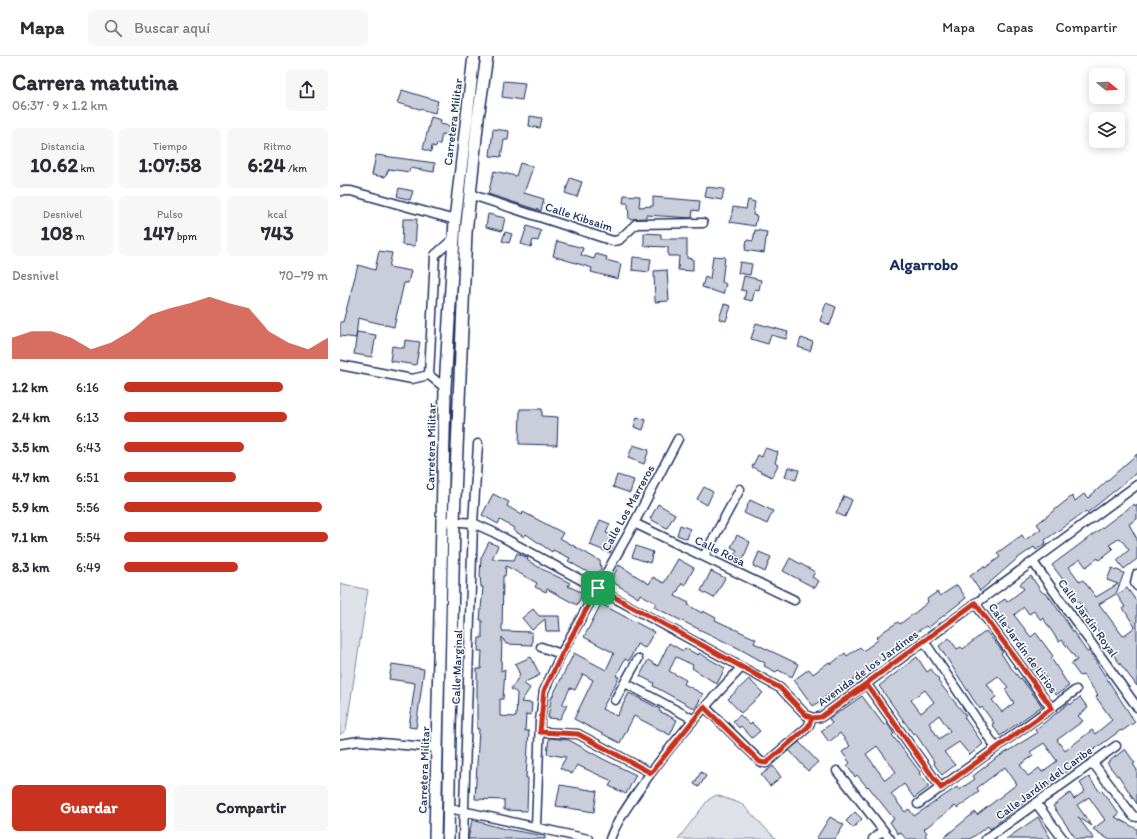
<!DOCTYPE html>
<html lang="es">
<head>
<meta charset="utf-8">
<style>
  :root { --surface:#fff; --page:#f7f7f7; --text:#2b2b33; --muted:#7c7c81; --line:#e1e1e2; --accent:#c8321e }
  body { margin:0; font-family:Itim,sans-serif; background:var(--page); color:var(--text); height:100vh; display:flex; flex-direction:column; font-size:15px; white-space:nowrap }
  * { box-sizing:border-box; margin:0 }
  p { font-size:13px; color:var(--muted) }
  .icon { flex:none; width:22px; height:22px; fill:none; stroke:currentColor; stroke-width:2; stroke-linecap:round; stroke-linejoin:round }
  .map { position:relative; flex:1; overflow:hidden }
  .side { display:flex; flex-direction:column; background:var(--surface); width:340px }
  .side>* { flex:none }
  .needle { width:26px; rotate:108deg }
  .fabs { position:absolute; left:749px; top:12px; display:grid; gap:8px }
  .fabs a { display:grid; place-items:center; width:36px; height:36px; border-radius:6px; background:var(--surface); box-shadow:0 2px 10px #0003; font-size:20px }
  .pin { position:absolute; display:grid; place-items:center; width:34px; height:34px; color:#fff; margin:-17px; border-radius:8px; box-shadow:0 2px 6px #0006 }
  .round { display:grid; place-items:center; flex:none; width:42px; height:42px; border-radius:6px; background:var(--page) }
  .head { display:flex; align-items:center; justify-content:space-between; height:68px; padding:0 12px }
  h1 { font-size:22px; font-weight:700; line-height:30px }
  .figures { display:grid; grid-template-columns:repeat(3,1fr); gap:6px; height:68px; padding:4px 12px }
  .figures div { display:grid; align-content:center; border-radius:6px; background:var(--page); text-align:center }
  .figures b { font-size:20px; font-weight:700 }
  .figures small { font-size:11px; font-weight:400 }
  .figures p { font-size:11px }
  .chart { height:112px; padding:8px 12px }
  .chart p { display:flex; justify-content:space-between }
  .chart svg { width:100%; height:72px; margin-top:4px; fill:var(--accent); opacity:.7 }
  .button { display:flex; gap:8px; margin-top:auto; padding:8px 12px }
  .button a { flex:1; height:46px; border-radius:6px; background:var(--accent); color:#fff; font-size:16px; font-weight:700; line-height:46px; text-align:center }
  .button a+a { background:var(--page); color:var(--text) }
  ul { padding:0 12px; list-style:none; font-size:13px }
  li { display:grid; grid-template-columns:64px 48px 1fr; align-items:center; height:30px }
  li i { height:10px; border-radius:5px; background:var(--accent) }
  header { display:flex; align-items:center; gap:24px; box-sizing:border-box; height:56px; padding:0 20px; background:var(--surface); border-bottom:1px solid var(--line) }
  header strong { font-size:19px }
  nav { display:flex; gap:22px; margin-inline-start:auto; font-size:14px }
  .search { width:280px; height:36px; background:var(--page); display:flex; align-items:center; gap:10px; box-sizing:border-box; padding:0 14px; border-radius:6px; color:var(--muted); font-size:15px }
  main { display:flex; flex:1; min-height:0 }
  .map>svg:first-child { display:block }
  .green { fill:#dee1e7; stroke:#7c88a2 }
  .building { fill:#caceda; stroke:#1b2f5e; fill-rule:evenodd }
  .lines { fill:none; stroke-linecap:round; stroke-linejoin:round }
  .street-casing { stroke:#1b2f5e; stroke-width:11 }
  .secondary-casing { stroke:#1b2f5e; stroke-width:14 }
  .street { stroke:#fff; stroke-width:8 }
  .secondary { stroke:#fff; stroke-width:11 }
  .route-casing { stroke:#fff; stroke-width:8 }
  .route { stroke:#c8321e; stroke-width:5 }
  .labels { text-anchor:middle; dominant-baseline:central; stroke-width:3; stroke-linejoin:round; paint-order:stroke }
  .street-label { font-size:12px; fill:#1b2f5e; stroke:#fff }
  .district-label { font-size:16px; font-weight:bold; fill:#1b2f5e; stroke:#fff }
</style>
</head>
<body>
<header>
<strong>Mapa</strong>
<div class="search"><svg class="icon" aria-label="search" viewBox="0 0 24 24"><circle cx="10" cy="10" r="6"/><path d="M15 15l6 6"/></svg>Buscar aquí</div>
<nav><a>Mapa</a><a>Capas</a><a>Compartir</a></nav>
</header>
<main>
<section class="side">
<div class="head"><div><h1>Carrera matutina</h1><p>06:37 · 9 × 1.2 km</p></div><a class="round"><svg class="icon" aria-label="share" viewBox="0 0 24 24"><path d="M12 15V3M7 8l5-5 5 5M5 13v7h14v-7"/></svg></a></div>
<div class="figures">
<div><p>Distancia</p><b>10.62<small> km</small></b></div>
<div><p>Tiempo</p><b>1:07:58</b></div>
<div><p>Ritmo</p><b>6:24<small> /km</small></b></div>
</div>
<div class="figures">
<div><p>Desnivel</p><b>108<small> m</small></b></div>
<div><p>Pulso</p><b>147<small> bpm</small></b></div>
<div><p>kcal</p><b>743</b></div>
</div>
<div class="chart"><p><span>Desnivel</span>70–79 m</p>
<svg viewBox="0 0 160 44" preserveAspectRatio="none"><path d="M0 44V31L10 27L20 27L30 31L40 38L50 34L60 27L70 17L80 13L90 10L100 6L110 10L120 13L130 27L140 34L150 38L160 31V44z"/></svg>
</div>
<ul>
<li><b>1.2 km</b>6:16<i style="width:78%"></i></li>
<li><b>2.4 km</b>6:13<i style="width:80%"></i></li>
<li><b>3.5 km</b>6:43<i style="width:59%"></i></li>
<li><b>4.7 km</b>6:51<i style="width:55%"></i></li>
<li><b>5.9 km</b>5:56<i style="width:97%"></i></li>
<li><b>7.1 km</b>5:54<i style="width:100%"></i></li>
<li><b>8.3 km</b>6:49<i style="width:56%"></i></li>
</ul>
<div class="button"><a>Guardar</a><a>Compartir</a></div>
</section>
<div class="map">
<svg width="797" height="783" viewBox="0 0 797 783">
  <rect width="100%" height="100%" fill="#fff"/>
  <filter id="ink" filterUnits="userSpaceOnUse"><feTurbulence type="fractalNoise" baseFrequency=".025" numOctaves="2"/><feDisplacementMap in="SourceGraphic" scale="8" xChannelSelector="R" yChannelSelector="G"/><feConvolveMatrix kernelMatrix="1 2 1 2 8 2 1 2 1" color-interpolation-filters="sRGB"/></filter>
  <g filter="url(#ink)">
    <path class="green" d="M0 527 28 534 6 674 0 679Z
      M376 739 402 748 436 783H338L368 744Z"/>
    <path class="building" d="M164 25 185 27 182 44 162 41Z
      M62 34 98 45 95 57 57 47Z
      M190 60 202 62 200 72 189 70Z
      M91 61 101 64 100 68 110 70 108 79 102 78 100 88H97L96 91 92 90 91 96 83 93Z
      M153 73 169 75 168 84H164L161 101 150 100Z
      M36 99 95 107 94 116 70 112 69 116 49 113 45 121 32 119Z
      M180 107 193 111 184 137 204 143 201 155 148 138 154 115 176 120Z
      M230 122 242 126 237 141 225 137Z
      M367 131 384 133 382 144 365 141Z
      M59 132 73 135 70 144 57 140Z
      M284 139 300 140 299 151 313 150V141L360 145 359 155 353 154 352 162 306 159V162L289 163 288 147H283Z
      M408 144 415 146 413 159 417 160 415 170 390 166 393 151 406 153Z
      M148 158 165 162 162 175 146 171Z
      M63 163H77L75 190 62 189Z
      M187 170 201 175 198 185 193 184 191 191 181 188Z
      M415 174 427 176 424 197 405 194 407 184 413 185Z
      M165 176 172 178 169 187 162 185Z
      M304 177 321 178V183H347V202L353 203V215L338 214 339 200H328V191L304 190Z
      M217 185 243 192 241 199 254 203 256 198 267 201 266 204 281 208 278 223 251 216 252 212 213 200Z
      M39 195 52 197 49 211 71 215 68 227H64L54 271 18 262 16 282 0 280V266H3L18 209 35 214Z
      M373 200 385 201 382 226 386 228 383 238 362 231 365 221 370 223Z
      M293 201 311 203 309 216 292 214Z
      M400 206 412 208 410 219 398 217Z
      M327 214 329 245 315 246 314 215Z
      M404 220 421 224 419 234 415 233 412 245 404 243 406 235 401 234Z
      M486 247 496 251 490 269 480 265Z
      M384 248 391 250 386 265 379 263Z
      M416 267 448 276 446 283 431 279 428 288 411 283Z
      M17 276 36 279 32 301 14 298Z
      M461 282 473 286 470 295 458 291Z
      M65 284 80 286 76 309 50 305 52 290 64 292Z
      M180 353H202V360L218 361 217 389 179 388Z
      M297 361 306 364 303 374 294 371Z
      M293 389 309 394 304 408 288 402Z
      M425 392 438 396 435 407 438 409 432 421 412 411 418 399 422 401Z
      M797 398V415L794 419 747 457 746 455 705 484 706 487 696 494 694 491 678 502 640 535 630 520 644 510 645 512 660 501 657 497 682 479 685 484 701 473 697 468 732 440 735 445 744 438 748 442Z
      M448 411 459 414 456 424 445 421Z
      M277 419 294 424 290 437 273 431Z
      M364 431 373 436 367 449 357 443Z
      M153 438 169 446 167 450 182 459 183 456 223 477 220 482 260 505 261 513 256 521 228 505 230 502 213 494 212 496 186 478 184 481 173 474 174 472 160 464 158 468 142 459Z
      M504 440 512 444 505 461 496 457Z
      M410 444 433 455 427 468 404 457Z
      M318 448 335 458 327 472 310 463Z
      M794 448 795 450 797 448V463L789 468 797 483V503L784 513 777 504 789 494 780 482 769 489 773 493 759 504 758 502 746 511 740 503 729 511 740 526 743 524 756 541 778 528 767 524 772 512 784 517 776 538 759 548 783 580 795 571 783 552 785 551 777 539 787 532 797 546V630L765 588 767 587 747 560 748 559 737 544 735 545 728 535 730 533 712 509Z
      M260 464 270 468 266 477 276 481 270 497 250 489Z
      M340 469 350 473 347 483 337 479Z
      M397 479 410 486 403 503 394 499 397 494 391 491Z
      M149 486 158 490 152 503 174 504 177 497 188 502 187 504 200 512 230 527 228 530 243 537 237 549 207 533 206 536 195 531 197 527 166 510 165 520H163L162 575 192 576V589L166 588 162 581 161 615 165 613 163 643H160V660L176 661 177 637 171 633 180 619 175 608 191 601 200 619 183 627 190 632 181 646 192 647 191 659 186 658 185 675H189L186 722H188L187 755 164 754V744L135 743 139 673H137V613H141L142 595H138L139 582H142V564H140L143 531H141L140 519 141 502Z
      M296 490 313 496 310 507 292 501Z
      M419 496 431 501 425 516 413 510Z
      M450 502 475 516 472 521 479 525 475 532 443 515Z
      M338 503 354 512 345 529 342 527 335 540 349 547 348 549 362 557 363 555 376 562 375 564 416 583 414 587 458 608 452 621 438 614 436 616 424 610 425 607 398 592 342 565 314 551 316 547 300 538 298 542 271 525 279 509 309 528 313 521 324 527Z
      M371 515 385 522 374 542 361 535Z
      M691 520 701 535 705 538 706 537 713 546 747 596 749 595 795 666 782 675 781 674 748 698 749 700 725 717 724 716 650 773 648 770 630 783H602L635 756 637 759 677 728 665 711 637 732 639 736 617 752 615 750 584 773 587 777 585 779 588 783H566L560 776 558 778 550 766 554 763 528 730 527 731 517 719 515 721 507 710 510 707 502 696 510 690 500 677 489 686 481 675 492 667 489 663 522 640 544 669 547 667 554 678 552 679 580 716 579 717 589 731 574 742 564 728 551 738 565 756 569 753 574 760 617 731 619 734 635 723 633 720 655 703 697 677 695 674 729 647 730 649 740 641 748 652 738 660 743 665 717 684 725 695 752 674 755 678 772 664 756 641 758 639 743 619 740 620 731 608 737 604 722 584 719 586 703 562 701 564 694 555 689 558 684 551 674 559 691 581 696 577 713 600 711 602 729 630 716 639 707 627 709 626 697 611 693 614 686 604 689 601 653 551 665 543 667 546 684 533 680 528ZM704 687 717 705 702 716 699 712 688 720 680 709 693 700 690 696ZM537 690 556 716 545 724 526 698Z
      M617 529 626 542 588 572 586 570 571 580 494 639 492 636 473 650 454 624 469 613 473 618 489 606 491 608 505 597 507 600 520 591 523 595 538 584 536 582 544 575 558 566 560 568 576 556 588 546 587 543 597 536 600 540Z
      M261 548 314 576 305 592 297 588 289 605 285 603 276 620 279 621 262 653 277 660 289 637 320 653 319 655 337 664 330 679 294 660 280 687 234 663 253 624 243 618 235 634 230 632 222 649H227L220 663 208 662 211 643 234 597 266 614 274 597 244 581Z
      M193 553 199 560H219L220 575H206L205 563 192 574 182 562Z
      M646 575 663 596 661 597 668 608 680 623 681 622 702 650 660 680 652 668 654 667 642 651 640 653 633 643 599 590 609 582 617 593 621 591 623 593ZM658 620 668 631 665 633 674 647 662 656 652 644 656 641 647 628Z
      M329 587 343 595 345 592 358 599 359 597 385 612 377 628 352 612 353 609 336 601 329 615 346 624 344 628 363 638 355 653 313 630 314 627 300 620 308 604 318 610Z
      M577 601 587 616 591 613 599 624 598 625 626 660 624 661 643 688 630 699 619 686 604 696 615 709 602 719 594 708 595 707 575 677 573 678 539 630ZM585 634 594 646 581 657 571 644ZM599 659 610 675 599 683 589 667Z
      M52 608 84 613 76 672 69 671 75 627 49 623Z
      M409 623 423 637 401 657 388 643Z
      M400 659 410 669 412 667 420 675 412 682 401 670 399 672 393 665Z
      M209 682 229 684 263 703 296 719 286 738 269 730 272 725 237 709 232 718 220 712 226 701 207 698Z
      M459 686 478 706 468 715 449 694Z
      M785 693 795 707 793 708 797 714V748L778 719 777 720 767 707Z
      M433 710 441 721 430 730 421 719Z
      M361 716 366 720 359 731 354 728Z
      M749 721 760 736 762 735 779 758 775 761 797 773V783H768L753 773 765 764 749 741 737 749 752 770 738 761 754 783H736L713 750 730 737 734 743 745 735 740 727Z
      M220 729 257 735 254 756 216 750Z
      M515 756 522 763 513 772 506 765Z
      M490 761 504 769 495 783H476Z
      M698 761 711 783H666Z
      M132 764 165 773 205 780V783H128Z"/>
    <g class="lines">
      <g class="street-casing">
        <path id="street" d="M0 135H11L115 164
          M129 138 273 185 279 184 296 168 363 167
          M0 309 72 323 89 319
          M89 319 95 199 114 182
          M89 319 105 332
          M110 465 133 467 153 476 440 632 466 659 472 662 481 661 797 429
          M294 467 454 544
          M364 500 400 433
          M693 506 797 651
          M797 518 795 527 797 530
          M635 547 711 652
          M584 585 656 692
          M201 591 221 598
          M285 627 353 663
          M527 629 601 732
          M275 644 298 603
          M365 651 421 706 426 707 468 671 472 662
          M200 676 238 678 311 717
          M0 688 19 685 98 692
          M753 707 793 760 797 761
          M497 715 550 783
          M696 747 723 783
          M578 748 736 634
          M109 752 248 783
          M196 771 200 665 204 635 221 598 290 475 338 383
          M123 783 133 467 138 388
          M270 783C276 766 286 753 296 738 327 692 364 651 402 611
          M533 783 543 774
          M646 783 776 690"/>
      </g>
      <g class="secondary-casing">
        <path id="secondary" d="M95 783 105 332 115 164 134 0
          M108 783 114 465 126 177 138 62 147 0"/>
      </g>
      <use href="#street" class="street"/>
      <use href="#secondary" class="secondary"/>
    </g>
  </g>
  <g class="lines" filter="url(#ink)">
    <g class="route-casing">
      <path id="route" d="M258 532 440 632 466 659 472 662 481 661 635 547 712 652 601 732 527 629 481 661 472 662 468 671 426 707 420 706 364 651 311 717 238 678 200 676 204 635 222 598 258 532"/>
    </g>
    <use href="#route" class="route"/>
  </g>
  <g class="labels">
    <g class="street-label">
      <text transform="translate(113 66) rotate(-83)">Carretera Militar</text>
      <text transform="translate(239 161) rotate(18)">Calle Kibsaim</text>
      <text transform="translate(91 391) rotate(-89)">Carretera Militar</text>
      <text transform="translate(288 452) rotate(-61)">Calle Los Marreros</text>
      <text transform="translate(380 495) rotate(26)">Calle Rosa</text>
      <text transform="translate(748 562) rotate(54)">Calle Jardín Royal</text>
      <text transform="translate(683 592) rotate(54)">Calle Jardín de Lirios</text>
      <text transform="translate(117 611) rotate(-88)">Calle Marginal</text>
      <text transform="translate(528 612) rotate(-36)">Avenida de los Jardines</text>
      <text transform="translate(84 714) rotate(-88)">Carretera Militar</text>
      <text transform="translate(704 727) rotate(-36)">Calle Jardín del Caribe</text>
    </g>
    <g class="district-label">
      <text x="584" y="208">Algarrobo</text>
    </g>
  </g>
</svg>
<div class="fabs">
<a><svg class="needle" viewBox="-14 -14 28 28"><path d="M0-13l5 13h-10z" fill="#e53935"/><path d="M0 13l5-13h-10z" fill="#7c7c81"/></svg></a>
<a><svg class="icon" aria-label="layers" viewBox="0 0 24 24"><path d="M12 4l9 5-9 5-9-5zM3 14l9 5 9-5"/></svg></a>
</div>
<div class="pin" style="left:258px;top:532px;background:#1e9e55"><svg class="icon" aria-label="arrive" viewBox="0 0 24 24"><path d="M6 21V4h12l-3 4 3 4H6"/></svg></div>
</div>
</main>
</body>
</html>
